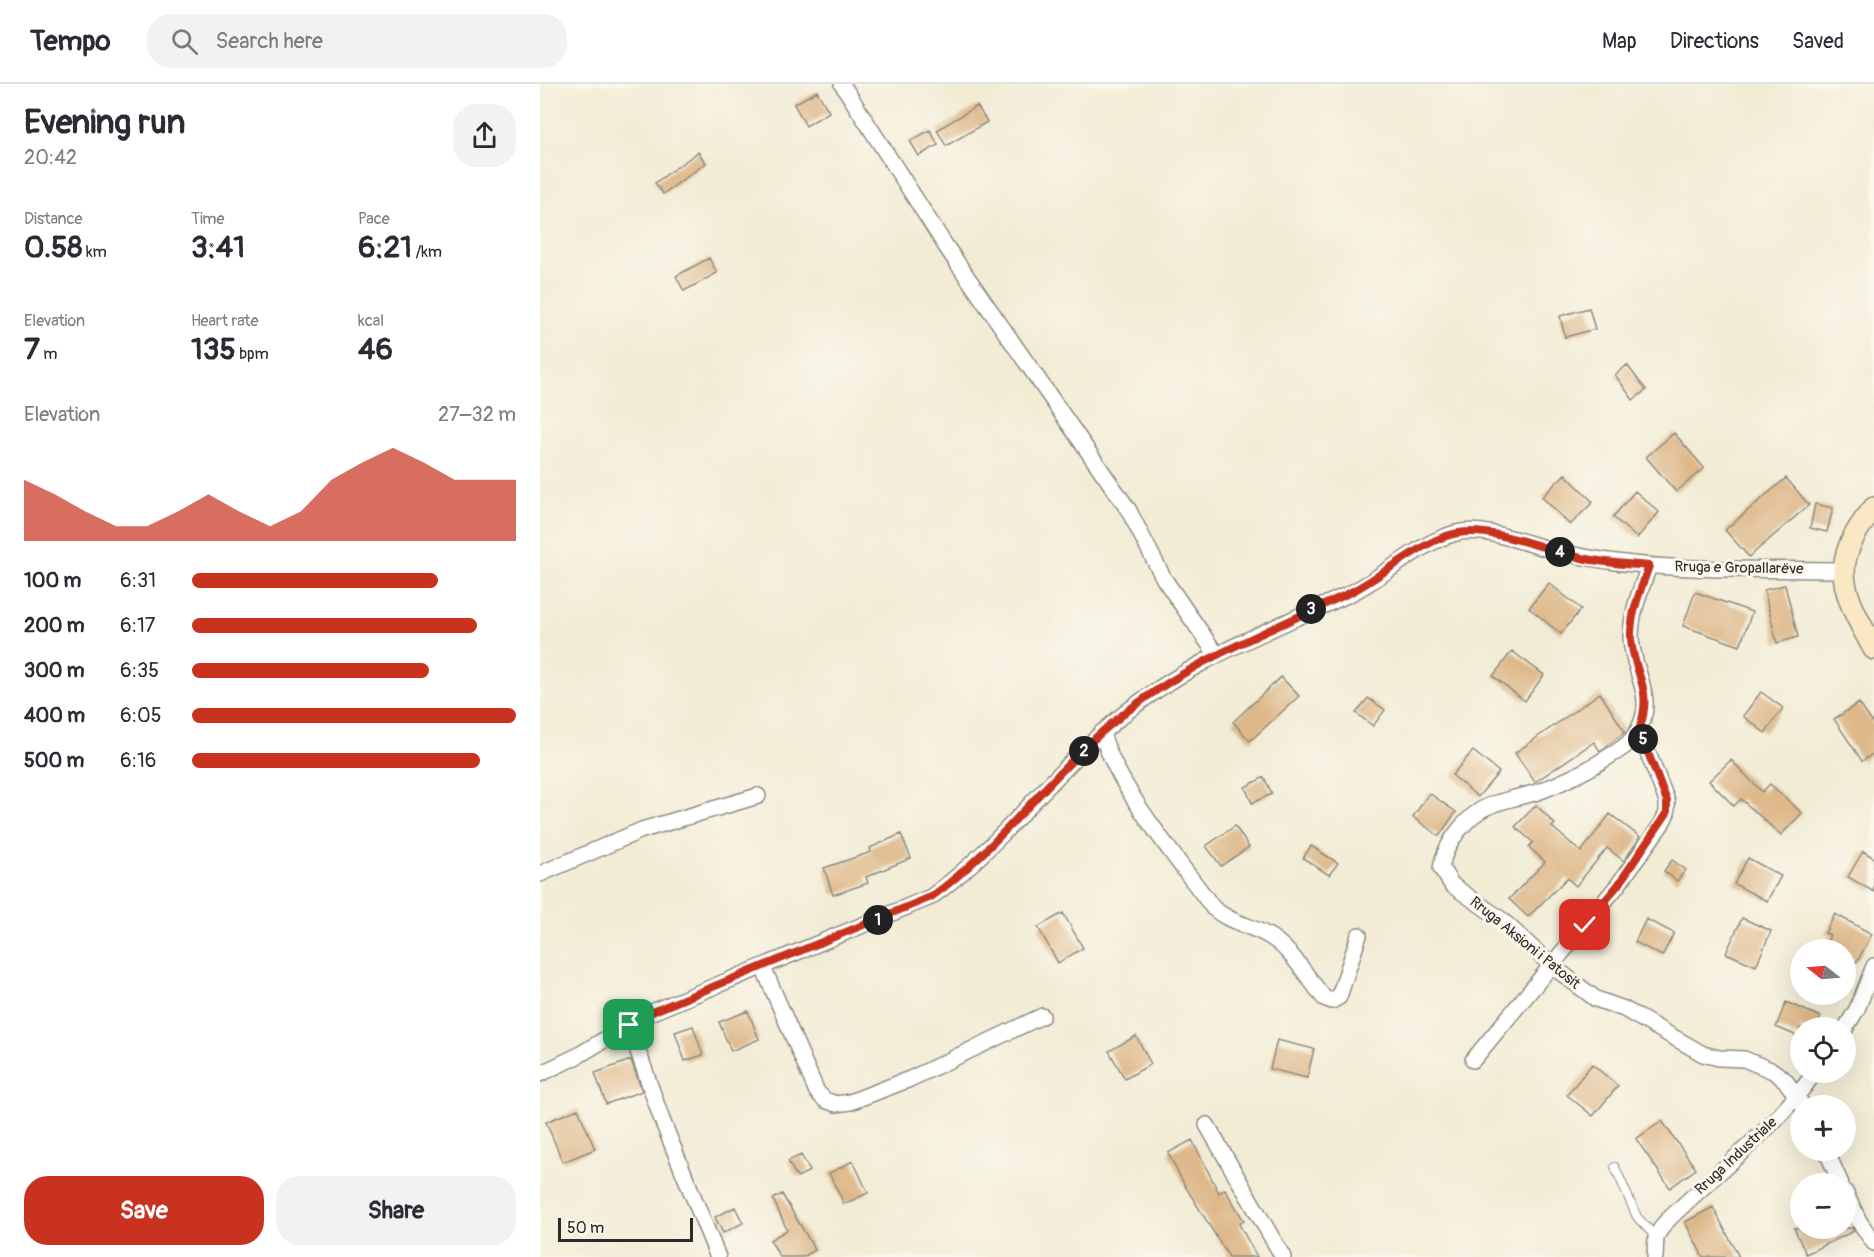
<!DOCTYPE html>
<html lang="en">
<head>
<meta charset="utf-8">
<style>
  :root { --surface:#fff; --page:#f2f2f3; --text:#2b2b33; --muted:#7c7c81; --line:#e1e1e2; --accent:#c8321e }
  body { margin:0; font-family:Pangolin,sans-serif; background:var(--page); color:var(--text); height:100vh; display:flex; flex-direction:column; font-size:22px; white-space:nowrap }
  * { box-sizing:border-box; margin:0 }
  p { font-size:20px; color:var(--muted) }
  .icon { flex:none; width:33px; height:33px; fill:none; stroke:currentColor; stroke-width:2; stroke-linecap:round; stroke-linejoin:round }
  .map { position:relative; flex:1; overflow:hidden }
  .side { display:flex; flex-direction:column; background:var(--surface); width:540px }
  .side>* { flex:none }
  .needle { width:39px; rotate:287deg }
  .controls { position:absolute; left:1250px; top:855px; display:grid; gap:12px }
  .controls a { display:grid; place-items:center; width:66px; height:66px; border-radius:50%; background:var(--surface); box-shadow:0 6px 24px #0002; font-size:30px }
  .scale { position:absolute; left:18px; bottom:15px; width:135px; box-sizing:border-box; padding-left:6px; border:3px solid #2b2b2b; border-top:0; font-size:16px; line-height:21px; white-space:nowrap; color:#2b2b2b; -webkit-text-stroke:4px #fbf7ec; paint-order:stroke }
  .pin { position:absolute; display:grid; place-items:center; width:51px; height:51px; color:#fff; margin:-26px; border-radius:12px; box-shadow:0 3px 9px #0006 }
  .km { position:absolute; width:30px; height:30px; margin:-15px; border-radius:50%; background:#222; color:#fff; font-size:16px; line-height:30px; text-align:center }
  .round { display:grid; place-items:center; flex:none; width:63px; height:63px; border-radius:24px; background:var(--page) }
  .summary { display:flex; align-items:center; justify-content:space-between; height:102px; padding:0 24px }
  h1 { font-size:33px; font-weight:800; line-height:45px }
  .metrics { display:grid; grid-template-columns:repeat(3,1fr); gap:9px; height:102px; padding:6px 24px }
  .metrics div { display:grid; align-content:center }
  .metrics b { font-size:30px; font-weight:800 }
  .metrics small { font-size:16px; font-weight:400 }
  .metrics p { font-size:16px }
  .chart { height:168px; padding:12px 24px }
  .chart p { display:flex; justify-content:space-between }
  .chart svg { width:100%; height:108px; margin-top:6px; fill:var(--accent); opacity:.7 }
  .button { display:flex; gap:12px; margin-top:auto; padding:12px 24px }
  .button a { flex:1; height:69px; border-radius:24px; background:var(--accent); color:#fff; font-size:24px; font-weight:800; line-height:69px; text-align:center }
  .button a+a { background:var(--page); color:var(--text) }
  ul { padding:0 24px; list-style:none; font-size:20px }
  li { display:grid; grid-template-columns:96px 72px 1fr; align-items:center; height:45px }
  li i { height:15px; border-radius:8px; background:var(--accent) }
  header { display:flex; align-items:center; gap:36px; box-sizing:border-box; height:84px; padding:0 30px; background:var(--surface); border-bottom:2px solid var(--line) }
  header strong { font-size:28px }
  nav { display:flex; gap:33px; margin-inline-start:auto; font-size:21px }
  .search { width:420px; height:54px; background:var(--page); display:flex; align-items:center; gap:15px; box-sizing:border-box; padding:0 21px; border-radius:24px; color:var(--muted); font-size:22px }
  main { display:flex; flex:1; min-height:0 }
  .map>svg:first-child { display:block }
  .building { fill:#deb889 }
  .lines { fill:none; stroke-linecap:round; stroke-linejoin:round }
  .lane-casing { stroke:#8e8c80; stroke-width:10 }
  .street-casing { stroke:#8e8c80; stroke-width:18 }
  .secondary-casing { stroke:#8e8c80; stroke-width:24 }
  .lane { stroke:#fff; stroke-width:8 }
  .street { stroke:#fff; stroke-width:15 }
  .secondary { stroke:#fae7c3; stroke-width:21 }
  .route-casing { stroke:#fff; stroke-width:12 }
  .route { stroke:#c8321e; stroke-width:8 }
  .labels { text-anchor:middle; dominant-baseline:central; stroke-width:6; stroke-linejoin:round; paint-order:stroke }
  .street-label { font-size:15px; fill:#2b2b2b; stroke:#fbf7ec }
</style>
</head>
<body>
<header>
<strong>Tempo</strong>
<div class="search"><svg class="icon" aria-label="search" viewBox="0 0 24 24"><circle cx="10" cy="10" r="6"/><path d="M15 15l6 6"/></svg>Search here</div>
<nav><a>Map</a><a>Directions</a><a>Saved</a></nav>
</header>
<main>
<section class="side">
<div class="summary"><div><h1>Evening run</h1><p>20:42</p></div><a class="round"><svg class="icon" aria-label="share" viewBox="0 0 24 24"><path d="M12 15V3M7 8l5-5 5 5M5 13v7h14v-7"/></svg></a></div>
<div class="metrics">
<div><p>Distance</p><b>0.58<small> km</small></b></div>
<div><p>Time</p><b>3:41</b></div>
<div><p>Pace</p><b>6:21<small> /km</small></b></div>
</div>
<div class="metrics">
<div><p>Elevation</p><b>7<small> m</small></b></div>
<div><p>Heart rate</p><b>135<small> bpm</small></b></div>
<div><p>kcal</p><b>46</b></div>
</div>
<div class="chart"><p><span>Elevation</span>27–32 m</p>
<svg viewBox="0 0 160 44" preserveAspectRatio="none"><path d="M0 44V19L10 25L20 32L30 38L40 38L50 32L60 25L70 32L80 38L90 32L100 19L110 12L120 6L130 12L140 19L150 19L160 19V44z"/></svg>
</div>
<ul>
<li><b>100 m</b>6:31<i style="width:76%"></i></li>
<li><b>200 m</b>6:17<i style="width:88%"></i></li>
<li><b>300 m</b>6:35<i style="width:73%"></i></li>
<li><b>400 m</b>6:05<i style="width:100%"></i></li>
<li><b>500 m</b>6:16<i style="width:89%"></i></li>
</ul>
<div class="button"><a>Save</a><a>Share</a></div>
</section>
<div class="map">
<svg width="1334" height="1173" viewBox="0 0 1334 1173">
  <rect width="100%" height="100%" fill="#fbf7ec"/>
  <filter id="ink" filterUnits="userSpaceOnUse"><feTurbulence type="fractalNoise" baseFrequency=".0167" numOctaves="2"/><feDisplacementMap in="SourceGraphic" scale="12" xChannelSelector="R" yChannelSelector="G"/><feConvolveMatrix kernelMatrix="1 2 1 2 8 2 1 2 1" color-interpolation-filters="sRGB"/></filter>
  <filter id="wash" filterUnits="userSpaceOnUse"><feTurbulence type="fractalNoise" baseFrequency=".008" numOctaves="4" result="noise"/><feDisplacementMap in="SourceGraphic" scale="24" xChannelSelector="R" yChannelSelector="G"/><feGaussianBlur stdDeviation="1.35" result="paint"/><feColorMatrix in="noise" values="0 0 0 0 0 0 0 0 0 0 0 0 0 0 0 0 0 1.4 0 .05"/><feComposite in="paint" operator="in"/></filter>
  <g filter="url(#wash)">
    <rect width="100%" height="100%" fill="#f2ecd5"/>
    <g id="blocks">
      <path class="building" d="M277 7 289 28 266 42 254 20Z
        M437 22 447 38 406 62 397 46Z
        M390 46 398 61 379 72 370 57Z
        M158 68 166 79 123 110 115 99Z
        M169 174 177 189 144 207 136 192Z
        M1049 224 1055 245 1025 253 1020 232Z
        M1087 281 1106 306 1093 316 1075 291Z
        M1134 349 1164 384 1136 408 1106 373Z
        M1025 390 1053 418 1030 441 1002 413Z
        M1246 394 1269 421 1209 473 1185 446Z
        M1095 407 1119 428 1097 454 1073 433Z
        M1275 420 1293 424 1287 448 1270 444Z
        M1009 499 1041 525 1021 550 989 524Z
        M1245 501 1258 553 1237 559 1224 506Z
        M1155 508 1212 528 1200 562 1143 542Z
        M972 567 1004 591 985 617 953 592Z
        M741 593 759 612 710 657 693 638Z
        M1221 608 1243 624 1225 649 1203 632Z
        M1060 609 1085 648 1060 667 1054 658 995 698 975 669Z
        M828 614 845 626 833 642 816 629Z
        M1319 619 1334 641V669L1322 677 1294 635Z
        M933 667 959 688 938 713 912 691Z
        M1191 676 1222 708 1230 700 1262 729 1241 751 1201 715 1194 722 1169 697Z
        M724 693 732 710 712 719 705 703Z
        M889 709 916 728 899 752 873 733Z
        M996 721 1015 740 1012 743 1041 768 1070 730 1100 753 1084 777 1067 764 1036 802 1027 794 988 833 969 815 1005 778 989 763 993 758 975 743Z
        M695 742 709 763 681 782 666 762Z
        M361 750 371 774 326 793 328 799 293 811 284 784 331 768 330 764Z
        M771 762 798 779 789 791 763 774Z
        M1323 767 1334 774V808L1308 793Z
        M1208 774 1241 792 1227 817 1194 800Z
        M1132 776 1146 786 1137 797 1124 787Z
        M523 829 543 864 518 879 498 843Z
        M1295 830 1332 850 1317 878 1305 872V866H1294L1286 861 1290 851 1285 849Z
        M1202 834 1231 847 1216 882 1186 869Z
        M1106 835 1134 849 1122 872 1095 858Z
        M1246 918 1281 933 1276 944H1260V953L1236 943Z
        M208 927 219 955 191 967 179 938Z
        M153 942 163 971 145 977 135 948Z
        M596 952 611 980 585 995 569 967Z
        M737 956 774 965 767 994 730 985Z
        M91 976 102 1007 66 1020 55 989Z
        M1052 980 1078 1002 1053 1032 1027 1011Z
        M38 1025 55 1065 23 1078 6 1038Z
        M1122 1037 1156 1085 1130 1104 1096 1055Z
        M652 1056 679 1109 685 1105 704 1137 699 1140 717 1173H689L645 1102 628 1069Z
        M261 1071 270 1087 257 1093 248 1077Z
        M313 1077 328 1109 304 1120 289 1089Z
        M242 1110 275 1166 263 1173H240L230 1156 247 1146 233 1115Z
        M195 1123 203 1139 183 1149 175 1133Z
        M1173 1123 1199 1173H1163L1145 1138Z
        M1254 1144H1312L1314 1147 1266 1170Z"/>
    </g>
  </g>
  <g filter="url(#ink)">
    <use href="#blocks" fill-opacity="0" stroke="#8e8c80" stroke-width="1.5"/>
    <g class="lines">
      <g class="lane-casing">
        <path id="lane" d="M1075 1083 1097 1133 1116 1153"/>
      </g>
      <g class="street-casing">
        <path id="street" d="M302 0 407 164 588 425 624 495 676 570
          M1109 482C1101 505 1091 528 1091 553 1092 591 1121 616 1093 654 1087 662 1077 668 1068 673 1047 687 1026 697 1003 706 987 712 970 714 954 720 929 728 905 758 901 784L912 801 962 836 1012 882 1056 915 1084 925 1163 970 1179 974 1204 975 1233 987 1245 996 1263 1022
          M562 648C574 700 640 778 673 824 689 838 709 841 727 851 750 863 768 894 784 914L792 917 799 913 819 851
          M0 790 102 746 218 712
          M223 883 277 1008 285 1016 296 1020 310 1018 370 995 502 932
          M89 941 122 1036 178 1173
          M1305 945 1317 925 1334 882
          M933 976 1078 801 1121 741 1127 729V717L1099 646
          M0 990 39 971 107 930 391 813C456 766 503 701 563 648 634 583 721 550 807 511 844 494 876 460 916 449 945 442 984 459 1012 466 1107 490 1206 484 1303 486
          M667 1041 743 1173
          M1286 1066 1301 1100
          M1305 1108 1319 1137 1334 1159
          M1115 1173 1116 1153 1123 1141C1173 1090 1233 1048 1275 988"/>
      </g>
      <g class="secondary-casing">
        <path id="secondary" d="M1334 424C1287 480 1302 507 1334 565"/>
      </g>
      <use href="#lane" class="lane"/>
      <use href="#street" class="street"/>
      <use href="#secondary" class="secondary"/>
    </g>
  </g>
  <g class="lines" filter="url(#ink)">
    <g class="route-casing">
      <path id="route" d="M89 941 107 930 391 813C456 766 503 700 563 647 638 581 719 552 807 510 840 495 884 454 918 449 954 443 1006 466 1042 474 1064 479 1087 480 1109 482 1101 505 1090 530 1091 555 1094 593 1114 603 1099 646L1127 717V729L1078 801 1045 841"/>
    </g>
    <use href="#route" class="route"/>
  </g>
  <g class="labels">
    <g class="street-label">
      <text transform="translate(1199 484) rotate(1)">Rruga e Gropallarëve</text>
      <text transform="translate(985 859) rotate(39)">Rruga Aksioni i Patosit</text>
      <text transform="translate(1196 1072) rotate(-43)">Rruga Industriale</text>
    </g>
  </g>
</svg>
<div class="controls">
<a><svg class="needle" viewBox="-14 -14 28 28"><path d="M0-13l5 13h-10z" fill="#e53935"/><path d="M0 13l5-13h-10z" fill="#7c7c81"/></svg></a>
<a><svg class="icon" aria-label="locate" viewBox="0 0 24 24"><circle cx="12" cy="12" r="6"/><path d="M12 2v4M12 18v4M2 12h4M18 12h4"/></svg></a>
<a>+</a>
<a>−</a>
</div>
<div class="scale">50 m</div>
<div class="pin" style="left:89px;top:941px;background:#1e9e55"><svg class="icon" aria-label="arrive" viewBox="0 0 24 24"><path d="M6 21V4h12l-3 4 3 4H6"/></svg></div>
<div class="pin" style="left:1045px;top:841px;background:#d93025"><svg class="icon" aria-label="check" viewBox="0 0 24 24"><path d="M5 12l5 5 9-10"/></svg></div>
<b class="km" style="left:338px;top:836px">1</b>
<b class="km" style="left:544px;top:667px">2</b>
<b class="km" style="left:771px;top:525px">3</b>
<b class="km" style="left:1020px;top:468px">4</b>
<b class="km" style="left:1103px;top:655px">5</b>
</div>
</main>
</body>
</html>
